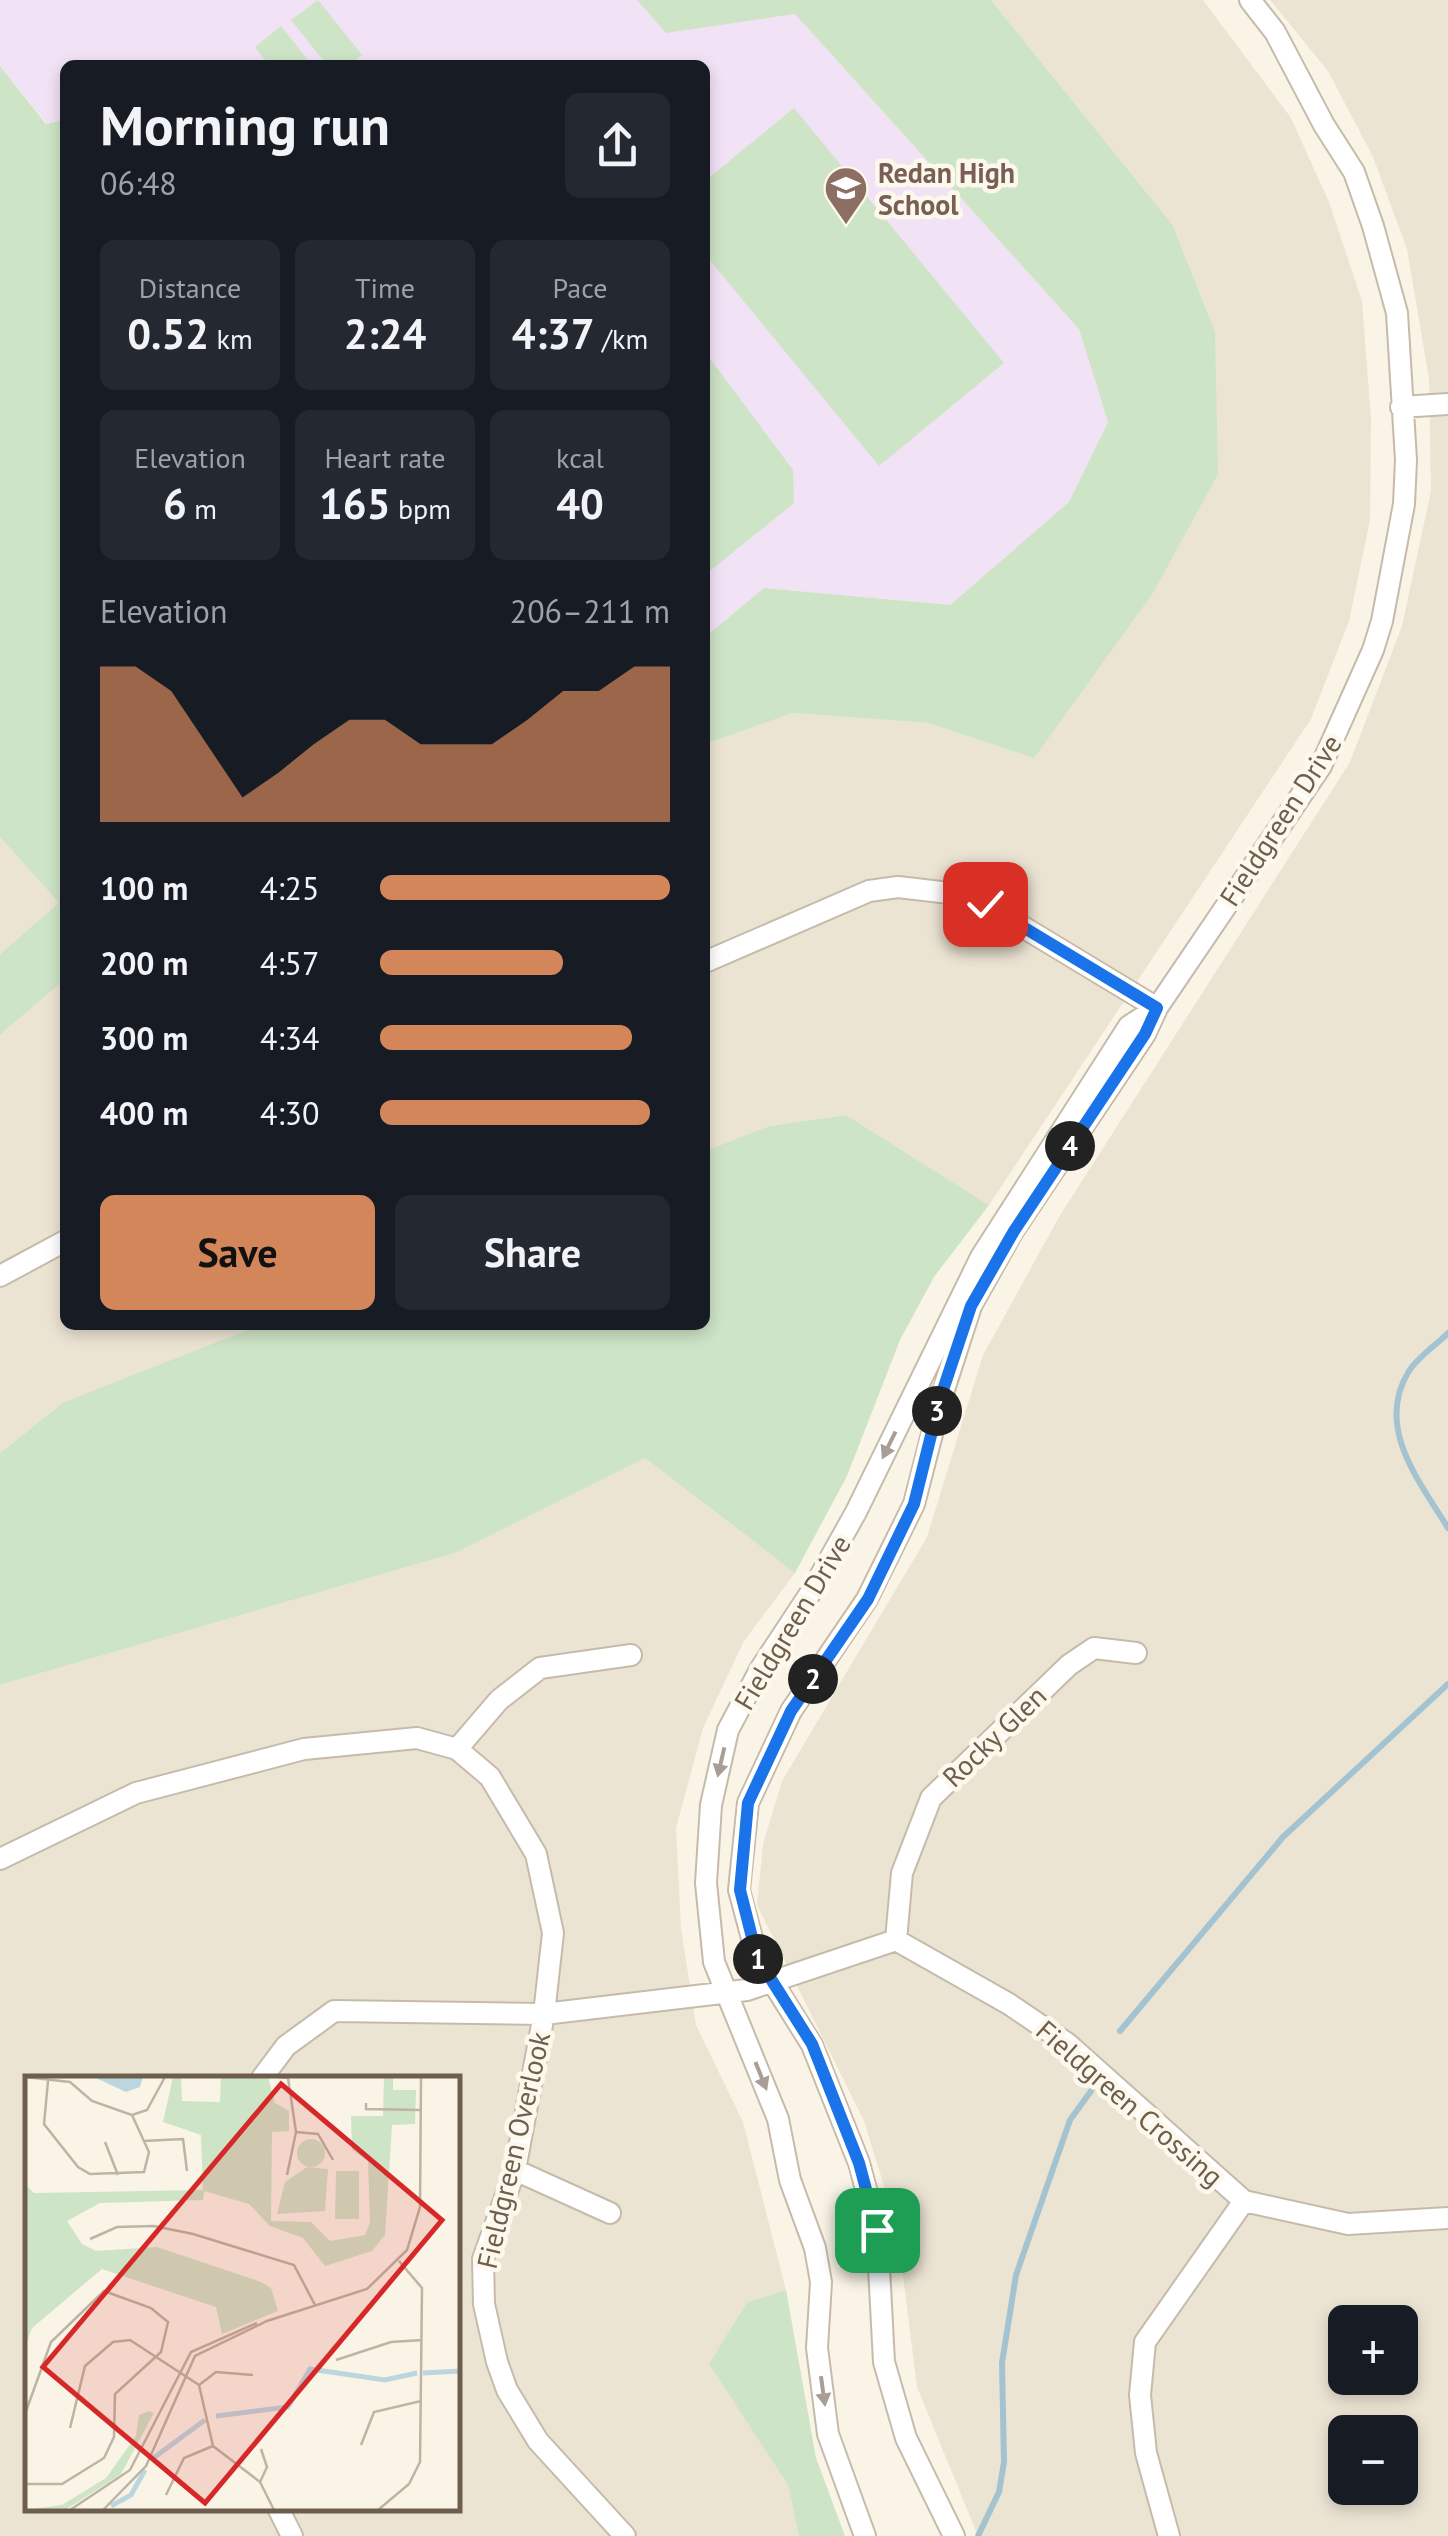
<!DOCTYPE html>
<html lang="en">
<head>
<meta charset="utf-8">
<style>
  :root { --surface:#171b24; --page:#242831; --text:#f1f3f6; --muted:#9ea1a6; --accent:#d3865a }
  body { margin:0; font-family:"PT Sans",sans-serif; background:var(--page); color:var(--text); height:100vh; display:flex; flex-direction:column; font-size:38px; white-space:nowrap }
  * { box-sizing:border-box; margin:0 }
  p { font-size:32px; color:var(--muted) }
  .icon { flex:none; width:55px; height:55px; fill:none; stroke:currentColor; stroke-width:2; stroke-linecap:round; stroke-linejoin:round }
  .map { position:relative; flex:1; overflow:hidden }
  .panel { position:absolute; left:60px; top:60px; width:650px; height:1270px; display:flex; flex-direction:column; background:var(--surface); border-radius:15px; box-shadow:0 5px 15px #0003 }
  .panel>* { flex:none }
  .tools { position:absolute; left:1328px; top:2305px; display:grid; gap:20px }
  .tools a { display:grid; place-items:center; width:90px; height:90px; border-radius:15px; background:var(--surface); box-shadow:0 5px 15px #0003; font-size:50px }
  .pin { position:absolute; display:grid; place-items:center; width:85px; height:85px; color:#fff; margin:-42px; border-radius:20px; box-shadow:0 5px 15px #0006 }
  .km { position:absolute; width:50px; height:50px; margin:-25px; border-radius:50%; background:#222; color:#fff; font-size:28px; line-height:50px; text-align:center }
  .round { display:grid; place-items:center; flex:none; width:105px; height:105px; border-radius:15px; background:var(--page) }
  .headline { display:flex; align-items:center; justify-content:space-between; height:170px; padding:0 40px }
  h1 { font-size:55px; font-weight:700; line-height:75px }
  .figures { display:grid; grid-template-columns:repeat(3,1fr); gap:15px; height:170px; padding:10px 40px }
  .figures div { display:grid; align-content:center; border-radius:15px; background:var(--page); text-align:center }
  .figures b { font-size:42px; font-weight:700 }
  .figures small { font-size:28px; font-weight:400 }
  .figures p { font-size:28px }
  .chart { height:280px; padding:20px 40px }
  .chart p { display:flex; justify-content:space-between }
  .chart svg { width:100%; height:180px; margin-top:10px; fill:var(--accent); opacity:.7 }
  .primary-button { display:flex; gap:20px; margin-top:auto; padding:20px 40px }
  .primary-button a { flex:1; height:115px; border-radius:15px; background:var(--accent); color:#111; font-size:40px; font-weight:700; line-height:115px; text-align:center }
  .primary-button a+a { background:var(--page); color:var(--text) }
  ul { padding:0 40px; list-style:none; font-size:32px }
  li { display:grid; grid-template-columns:160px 120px 1fr; align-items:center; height:75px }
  li i { height:25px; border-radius:12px; background:var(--accent) }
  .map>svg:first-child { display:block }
  .residential { fill:#ece4d3; fill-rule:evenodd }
  .education { fill:#f1e2f5 }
  .green { fill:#cee4c6 }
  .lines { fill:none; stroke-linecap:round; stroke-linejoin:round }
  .stream { stroke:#a4c3d0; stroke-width:6 }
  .street-casing { stroke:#c6bbab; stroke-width:24 }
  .street { stroke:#fff; stroke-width:20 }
  .oneway { fill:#a89e95 }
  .route-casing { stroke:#fff; stroke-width:20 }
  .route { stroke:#1a73e8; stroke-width:12 }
  .labels { text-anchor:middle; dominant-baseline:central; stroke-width:9; stroke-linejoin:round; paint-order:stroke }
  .education-label { font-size:28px; font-weight:bold; fill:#785e54; stroke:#fcf8eb; text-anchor:start }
  .street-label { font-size:28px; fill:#6e5e4e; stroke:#fcf8eb }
  .inset-river { fill:none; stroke:#bcd6e0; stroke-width:5 }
  .inset-road { fill:none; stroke:#bdb4a4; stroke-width:2.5 }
  .view { fill:#d62828; fill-opacity:0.15; stroke:#d62828; stroke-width:5 }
  .inset-edge { fill:none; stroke:#6e5e4e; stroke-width:5 }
</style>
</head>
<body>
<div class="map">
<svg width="1448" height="2536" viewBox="0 0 1448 2536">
  <rect width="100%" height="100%" fill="#f9f4e5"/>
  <path class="residential" d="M991 0H1203L1291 118 1329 202 1362 301 1371 418 1370 520 1349 621 1311 719 989 1205 846 1115 769 1126 705 1151V744L793 713 928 723 1034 758 1172 224Z
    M1270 0H1448V2536H978L917 2387 897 2228 864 2121 757 1905 763 1844 782 1781 927 1537 983 1355 1059 1217 1350 762 1402 626 1431 491 1429 379 1407 249 1373 157 1328 71ZM1345 2322H1400V2378H1345ZM1345 2432H1400V2488H1345Z
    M0 837 59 903 65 901V910L59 904 0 954Z
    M65 979V1325H260L64 1402 0 1453V1035Z
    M645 1458 795 1573 744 1641 703 1728 676 1828 681 1928 696 2025 743 2122 786 2290 747 2302 710 2364 788 2485 799 2536H0V1685L455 1553ZM28 2078H458V2508H28Z"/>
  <path class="education" d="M0 0H637L666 32 795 14 1079 329 1108 422 1069 502 950 605 764 588 705 637V65H65V120L47 124 0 66Z"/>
  <path class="green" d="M318 0 362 55 350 65H327L291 20Z
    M637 0H991L1172 224 1215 332 1218 474 1153 593 1034 758 928 723 793 713 705 744V637L764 588 950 605 1069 502 1108 422 1079 329 795 14 666 33Z
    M281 26 312 65H269L255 47Z
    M0 66 46 124 65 120V901L60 904 65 910V979L0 1035V954L59 903 0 837Z
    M794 108 1004 363 879 466 705 254V181Z
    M705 352 793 470 794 503 705 575Z
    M846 1115 989 1205 934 1277 900 1340 847 1476 795 1573 645 1458 455 1553 0 1685V1453L64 1402 260 1325H705V1151L769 1126Z
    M786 2290 816 2458 845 2536H799L788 2485 709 2364 747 2302Z"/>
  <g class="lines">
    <path class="stream" d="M1448 1333C1436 1345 1418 1357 1409 1371 1374 1427 1420 1482 1448 1528
      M1120 2031 1283 1837 1448 1684
      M978 2536 999 2492 1004 2462 1002 2363 1016 2275 1070 2120 1091 2091"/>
    <g class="street-casing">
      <path id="street" d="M1401 407 1448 404
        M705 962 869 891 898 887 958 894 985 904 1157 1008
        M0 1276 65 1241
        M457 1749 499 1700 540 1668 631 1655
        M0 1859 136 1793 304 1749 417 1738 457 1749 490 1777 536 1854 553 1933 544 2014 515 2170 483 2259 484 2304 497 2362 507 2390 538 2441 625 2536
        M896 1940 902 1873 931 1798 1069 1665 1094 1648 1136 1653
        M262 2078 286 2046 334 2011 544 2014 747 1990 896 1940 1009 2004 1068 2044 1244 2201 1348 2224 1448 2218
        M515 2170 610 2213
        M278 2508 292 2536
        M865 2536 828 2434 817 2348 821 2282 815 2248 790 2180 778 2119 714 1962 706 1883 711 1805 728 1730 761 1668 813 1589 856 1512 981 1257 1129 1026 1155 1009
        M954 2536 906 2438 884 2362 877 2230 859 2163 812 2045 757 1957 739 1890 748 1803 791 1711 867 1599 914 1504 941 1399 971 1306 1013 1231 1145 1034 1157 1008 1321 766 1373 650 1382 621 1404 504 1406 460 1397 313 1373 226 1354 172 1324 125 1275 32 1250 0
        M1169 2536 1146 2453 1140 2395 1145 2342 1244 2201"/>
    </g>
    <use href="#street" class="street"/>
  </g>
  <defs><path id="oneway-solid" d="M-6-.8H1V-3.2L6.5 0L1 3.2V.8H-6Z" transform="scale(2.5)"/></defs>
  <g class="oneway">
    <use href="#oneway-solid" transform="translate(889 1445) rotate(116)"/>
    <use href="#oneway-solid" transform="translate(721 1762) rotate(103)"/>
    <use href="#oneway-solid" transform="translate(761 2076) rotate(68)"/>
    <use href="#oneway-solid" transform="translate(823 2391) rotate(82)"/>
  </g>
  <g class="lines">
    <g class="route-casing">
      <path id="route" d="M877 2230 859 2163 812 2044 757 1957 740 1890 748 1803 791 1711 868 1599 914 1504 940 1399 971 1306 1014 1231 1145 1034 1157 1008 985 904"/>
    </g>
    <use href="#route" class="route"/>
  </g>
  <defs>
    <g id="school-pin" transform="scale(2.25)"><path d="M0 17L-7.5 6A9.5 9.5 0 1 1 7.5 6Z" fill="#8d6e63" stroke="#fcf8eb"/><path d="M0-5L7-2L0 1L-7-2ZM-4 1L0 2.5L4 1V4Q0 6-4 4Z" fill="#fff"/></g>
  </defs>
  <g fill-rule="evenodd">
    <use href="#school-pin" x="846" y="188"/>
  </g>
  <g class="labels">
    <g class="education-label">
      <text x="878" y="172">Redan High<tspan x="878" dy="32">School</tspan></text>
    </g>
    <g class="street-label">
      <text transform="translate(1280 820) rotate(-57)">Fieldgreen Drive</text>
      <text transform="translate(792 1622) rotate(-59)">Fieldgreen Drive</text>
      <text transform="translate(994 1736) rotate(-44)">Rocky Glen</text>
      <text transform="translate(1130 2103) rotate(41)">Fieldgreen Crossing</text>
      <text transform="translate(513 2150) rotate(-77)">Fieldgreen Overlook</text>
    </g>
  </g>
  <g transform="translate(25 2076)">
    <rect width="435" height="435" fill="#f9f4e5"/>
    <path d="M148 1H156L157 25 195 26 196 1H243L250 27 264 35V55L247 56 246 145 286 146 305 165 340 159 345 146 343 85 327 74 326 40H358L359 1H368V14H391L390 48 367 49 360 159 347 175 300 190 278 162 245 150 224 128 179 115 178 124 75 127 42 145 57 168 71 175 132 171 236 206 246 212 253 235 197 258 191 231 77 193 7 252 0 271V108L9 117 178 114 176 59 138 46ZM272 77a14 14 0 1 1 28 0a14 14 0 1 1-28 0ZM282 91 303 93 300 135 252 138 260 106ZM311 95H334V143H310ZM124 335 129 337 96 398 40 434H0L37 429 81 402 111 360 114 339Z" fill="#cee4c6"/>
    <path d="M69 1H118L115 11 101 16Z" fill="#bcd6e0"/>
    <path class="inset-river" d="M398 297 435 295M191 340 263 331 285 293 360 304 392 297M127 383 180 344M86 430 106 419 120 394"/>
    <path class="inset-road" d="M0 1 45 6 67 25 107 39 124 76 119 96 65 98 53 91 19 48 23 5M253 1 263 2 271 56M341 27V33L395 34M107 39 122 34 140 1M118 65 158 63 162 95M80 66 93 99M262 99 271 56 293 58 308 84M65 163 92 151 129 150 168 158 269 189 290 229M311 284 366 266 397 264M174 309 191 296 228 299M0 338 26 266 79 215 126 232 143 246 136 276 90 318 89 361 79 382 37 408H0M45 352 60 290 88 266 105 264 174 309 188 370 235 406 249 434M336 369 349 336 396 325M235 406 242 391 236 373M141 419 159 382 188 370M45 434 105 394 166 276 232 247M78 434 121 390 170 280 242 245 342 213 382 174 395 131 396 1M353 434 384 408 395 386 397 212 374 185"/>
    <path class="view" d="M256 8 417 144 180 427 18 291Z"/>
    <rect width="435" height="435" class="inset-edge"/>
  </g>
</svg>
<div class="tools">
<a>+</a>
<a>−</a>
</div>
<div class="pin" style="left:877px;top:2230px;background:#1e9e55"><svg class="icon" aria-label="arrive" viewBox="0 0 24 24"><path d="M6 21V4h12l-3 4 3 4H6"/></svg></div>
<div class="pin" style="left:985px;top:904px;background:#d93025"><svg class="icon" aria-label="check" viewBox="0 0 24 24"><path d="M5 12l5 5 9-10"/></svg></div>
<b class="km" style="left:758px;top:1959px">1</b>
<b class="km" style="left:813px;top:1679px">2</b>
<b class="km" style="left:937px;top:1411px">3</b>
<b class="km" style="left:1070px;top:1146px">4</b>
<section class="panel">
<div class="headline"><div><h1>Morning run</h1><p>06:48</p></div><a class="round"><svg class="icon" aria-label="share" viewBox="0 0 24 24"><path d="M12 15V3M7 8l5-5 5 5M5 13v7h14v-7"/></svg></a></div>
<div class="figures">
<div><p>Distance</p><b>0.52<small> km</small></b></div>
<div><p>Time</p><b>2:24</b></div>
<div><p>Pace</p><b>4:37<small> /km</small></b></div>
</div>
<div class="figures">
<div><p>Elevation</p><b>6<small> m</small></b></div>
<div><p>Heart rate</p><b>165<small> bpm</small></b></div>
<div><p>kcal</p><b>40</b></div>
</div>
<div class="chart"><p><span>Elevation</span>206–211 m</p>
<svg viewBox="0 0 160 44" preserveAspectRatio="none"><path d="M0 44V6L10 6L20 12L30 25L40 38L50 32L60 25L70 19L80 19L90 25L100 25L110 25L120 19L130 12L140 12L150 6L160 6V44z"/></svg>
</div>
<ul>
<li><b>100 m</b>4:25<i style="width:100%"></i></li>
<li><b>200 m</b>4:57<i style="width:63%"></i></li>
<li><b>300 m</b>4:34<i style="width:87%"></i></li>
<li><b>400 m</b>4:30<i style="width:93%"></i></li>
</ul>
<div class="primary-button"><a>Save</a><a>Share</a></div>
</section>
</div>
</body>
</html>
